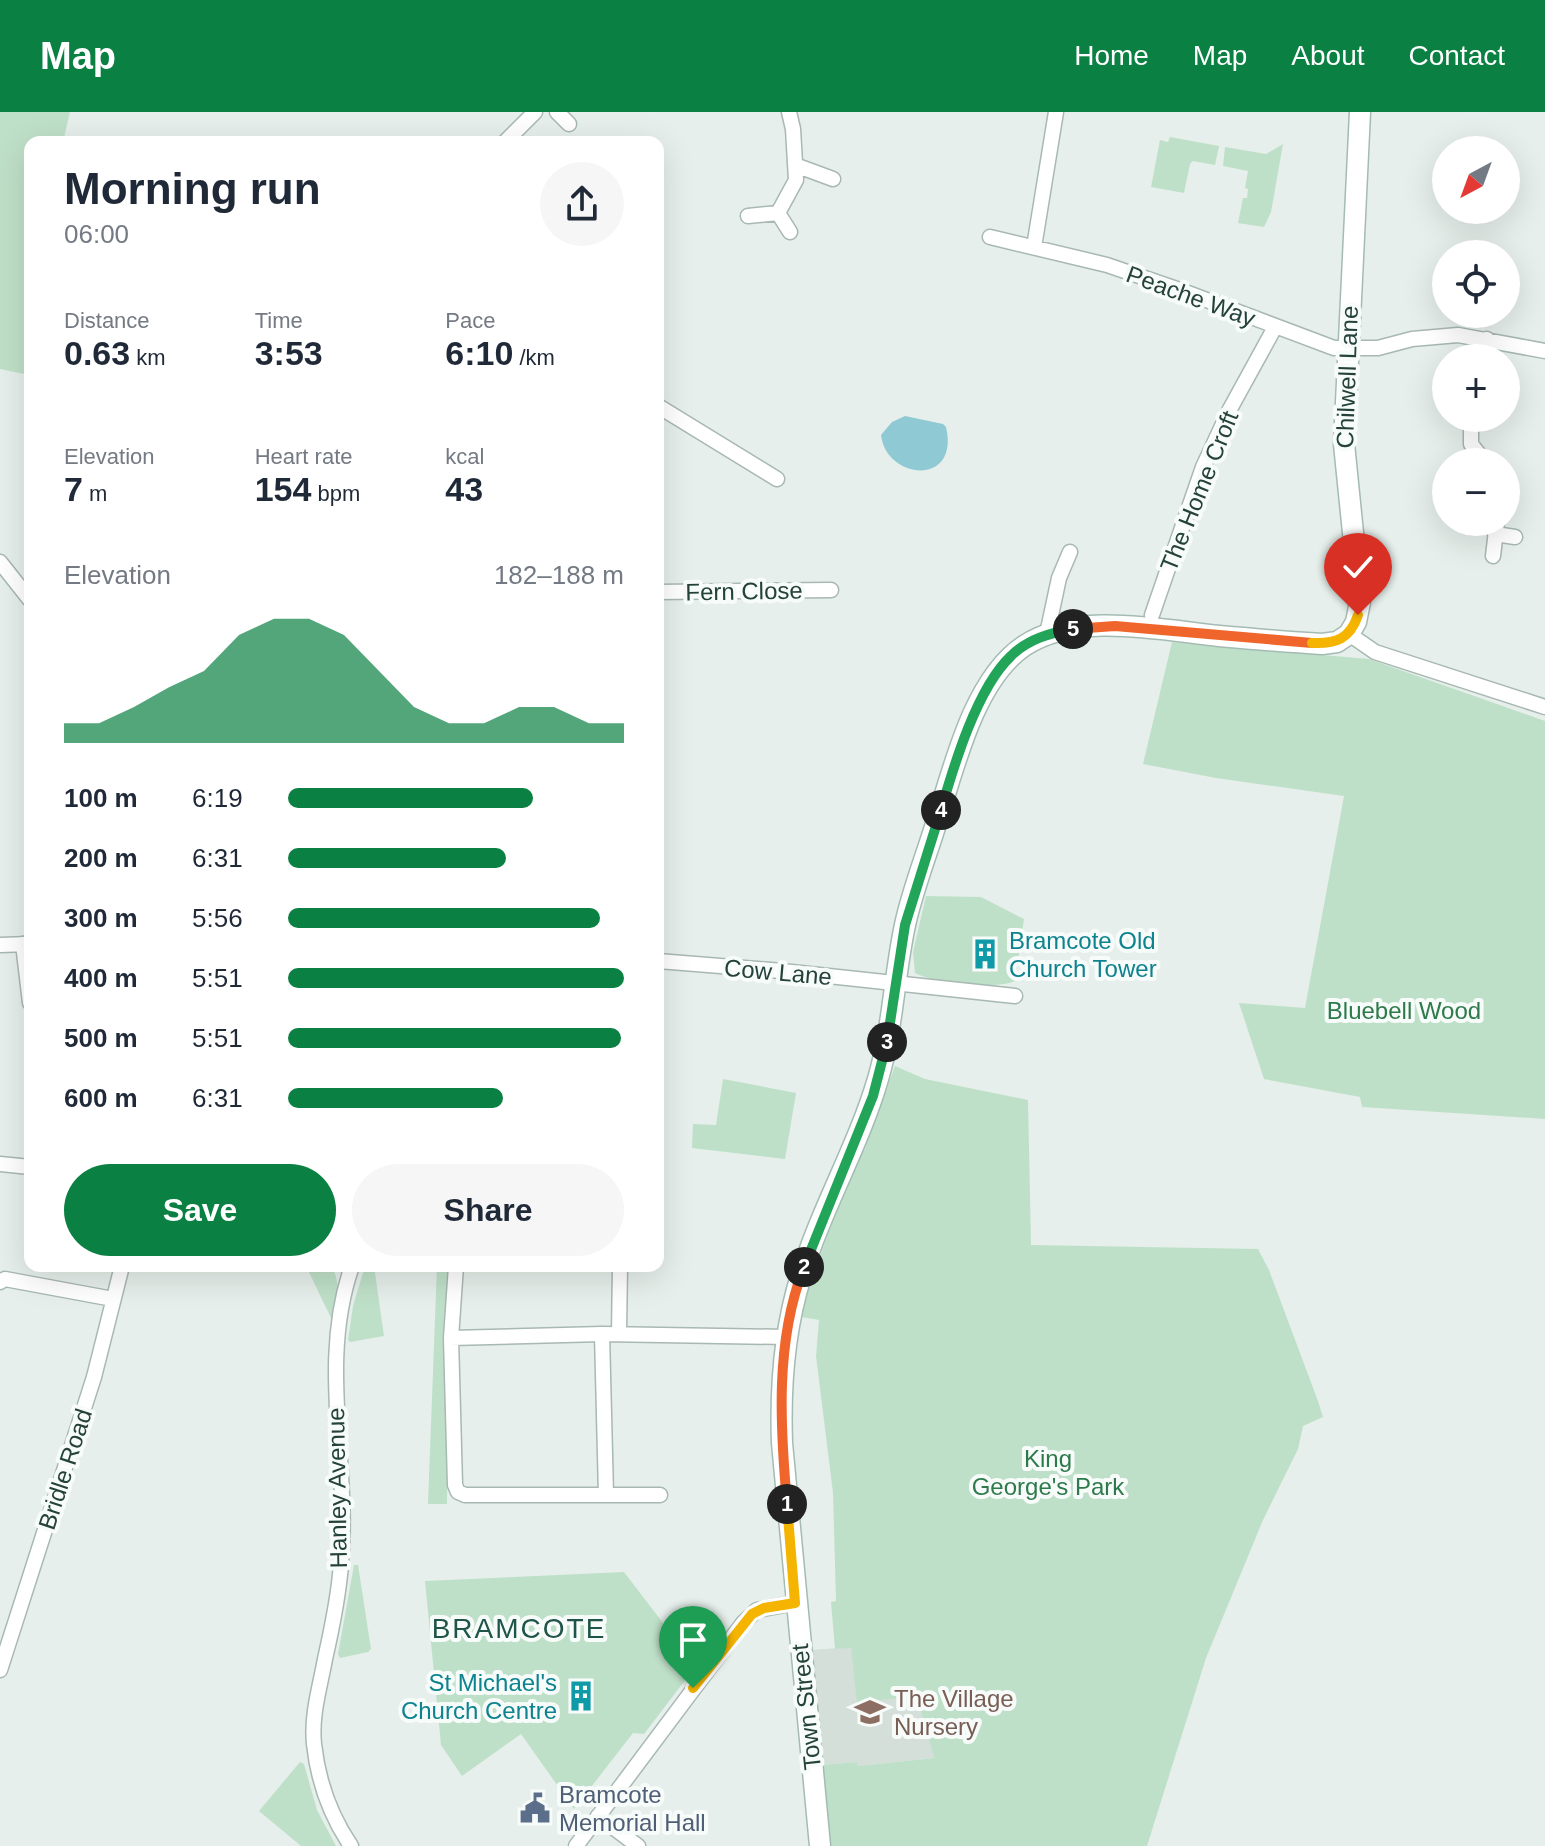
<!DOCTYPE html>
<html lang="en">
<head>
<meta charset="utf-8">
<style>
  :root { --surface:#fff; --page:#f6f6f7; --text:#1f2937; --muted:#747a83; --accent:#0b8043 }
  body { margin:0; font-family:Helvetica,sans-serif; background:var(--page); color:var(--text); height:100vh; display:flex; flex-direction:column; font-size:30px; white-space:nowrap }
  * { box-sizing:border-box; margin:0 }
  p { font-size:26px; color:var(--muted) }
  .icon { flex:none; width:44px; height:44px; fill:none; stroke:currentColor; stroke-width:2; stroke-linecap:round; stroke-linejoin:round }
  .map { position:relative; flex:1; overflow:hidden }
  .panel { position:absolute; left:24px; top:24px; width:640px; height:1136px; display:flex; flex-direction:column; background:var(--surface); border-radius:16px; box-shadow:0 8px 32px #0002 }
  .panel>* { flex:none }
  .needle { width:52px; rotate:221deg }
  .tools { position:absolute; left:1432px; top:24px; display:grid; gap:16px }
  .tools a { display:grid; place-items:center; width:88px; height:88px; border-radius:50%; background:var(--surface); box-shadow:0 8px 32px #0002; font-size:40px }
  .pin { position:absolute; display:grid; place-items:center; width:68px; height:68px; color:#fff; margin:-82px -34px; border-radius:50% 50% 50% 0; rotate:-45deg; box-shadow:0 0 8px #0007 }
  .pin .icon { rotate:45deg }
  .km { position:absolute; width:40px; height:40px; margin:-20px; border-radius:50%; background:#222; color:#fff; font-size:22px; line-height:40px; text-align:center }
  .round { display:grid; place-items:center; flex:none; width:84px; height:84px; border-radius:42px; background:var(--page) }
  .overview { display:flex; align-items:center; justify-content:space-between; height:136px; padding:0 40px }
  h1 { font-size:44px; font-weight:800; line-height:60px }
  .metrics { display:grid; grid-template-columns:repeat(3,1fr); gap:12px; height:136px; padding:8px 40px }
  .metrics div { display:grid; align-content:center }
  .metrics b { font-size:34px; font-weight:800 }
  .metrics small { font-size:22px; font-weight:400 }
  .metrics p { font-size:22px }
  .chart { height:224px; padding:16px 40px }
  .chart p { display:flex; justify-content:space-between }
  .chart svg { width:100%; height:144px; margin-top:8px; fill:var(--accent); opacity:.7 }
  .cta { display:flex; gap:16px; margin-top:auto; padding:16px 40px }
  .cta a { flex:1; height:92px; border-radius:48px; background:var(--accent); color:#fff; font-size:32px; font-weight:800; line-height:92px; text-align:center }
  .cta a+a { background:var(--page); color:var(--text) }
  ul { padding:0 40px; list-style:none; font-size:26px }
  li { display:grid; grid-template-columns:128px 96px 1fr; align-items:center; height:60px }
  li i { height:20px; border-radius:10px; background:var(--accent) }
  header { display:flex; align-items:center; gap:48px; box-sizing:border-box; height:112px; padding:0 40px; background:var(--accent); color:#fff }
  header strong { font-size:38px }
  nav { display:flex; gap:44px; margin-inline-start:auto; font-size:28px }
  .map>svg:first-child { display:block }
  .built { fill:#d4dfda }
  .green { fill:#bfe0c8 }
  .water { fill:#8ec9d4 }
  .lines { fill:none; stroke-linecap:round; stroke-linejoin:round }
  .street-casing { stroke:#a8b8b2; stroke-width:17 }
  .secondary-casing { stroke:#a4bbb3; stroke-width:23 }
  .street { stroke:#fff; stroke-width:14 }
  .secondary { stroke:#fff; stroke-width:20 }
  .split-1-casing { stroke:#fff; stroke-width:16 }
  .split-2-casing { stroke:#fff; stroke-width:16 }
  .split-3-casing { stroke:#fff; stroke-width:16 }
  .split-4-casing { stroke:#fff; stroke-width:16 }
  .split-5-casing { stroke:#fff; stroke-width:16 }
  .split-6-casing { stroke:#fff; stroke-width:16 }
  .split-7-casing { stroke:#fff; stroke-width:16 }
  .split-1 { stroke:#f5b400; stroke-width:10 }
  .split-2 { stroke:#f0652b; stroke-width:10 }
  .split-3 { stroke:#22a559; stroke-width:10 }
  .split-4 { stroke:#22a559; stroke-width:10 }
  .split-5 { stroke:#22a559; stroke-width:10 }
  .split-6 { stroke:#f0652b; stroke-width:10 }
  .split-7 { stroke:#f5b400; stroke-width:10 }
  .labels { text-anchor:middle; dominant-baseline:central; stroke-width:8; stroke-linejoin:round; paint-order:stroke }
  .street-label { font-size:24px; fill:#24423a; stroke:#f7fbf9 }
  .culture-label { font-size:24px; fill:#0d838f; stroke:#f7fbf9; text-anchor:start }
  .park-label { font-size:24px; fill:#2d7a4b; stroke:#f7fbf9 }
  .education-label { font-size:24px; fill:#785e54; stroke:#f7fbf9; text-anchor:start }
  .service-label { font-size:24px; fill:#4e5e75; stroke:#f7fbf9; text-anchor:start }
  .quarter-label { font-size:28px; letter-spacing:2px; fill:#1f5548; stroke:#f7fbf9 }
</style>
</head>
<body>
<header>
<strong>Map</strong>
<nav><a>Home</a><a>Map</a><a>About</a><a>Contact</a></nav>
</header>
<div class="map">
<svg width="1545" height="1734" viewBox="0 0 1545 1734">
  <rect width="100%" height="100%" fill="#e6efeb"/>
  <path class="built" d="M851 1535 858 1591 917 1583 934 1646 858 1654 857 1650 822 1653 812 1538Z"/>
  <path class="green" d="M0 0H70L63 30H30L29 263 0 257Z
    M1170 25 1219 34 1215 53 1193 49 1190 52 1184 81 1151 75 1160 28 1168 30Z
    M1283 32 1271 100 1264 115 1238 111 1243 86H1247L1248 77 1245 76 1248 59 1223 54 1225 35 1266 42Z
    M1172 530 1369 547 1545 609V1007L1362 995 1360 985 1264 967 1239 891 1305 896 1344 684 1216 666 1143 652Z
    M926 784 981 785 1024 807 1015 869C994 878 935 872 915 861L913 840Z
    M895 954 925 967 1028 988 1031 1133 1258 1137 1269 1158 1318 1289 1323 1305 1303 1314 1298 1337 1263 1408 1206 1546 1147 1734H829L822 1653 857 1650 858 1654 934 1646 917 1584 857 1591 851 1536 835 1537 831 1490 836 1489 833 1381 816 1244 819 1208 801 1205 812 1166 859 1038 864 1039Z
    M723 967 796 981 785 1047 692 1036 693 1012 716 1013Z
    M306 1154H331C342 1170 336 1188 334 1206H331Z
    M365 1154H374L384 1224 350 1230 348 1228 353 1194Z
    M437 1154H448L447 1392H428Z
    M354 1453H358L371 1537 368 1540 340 1546 338 1542Z
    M624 1460 696 1554 644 1622 633 1621 574 1697 521 1622 462 1664 441 1633 425 1469Z
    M300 1650 304 1652 317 1698 336 1734H301L259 1699Z"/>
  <path class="water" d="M905 304 943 312 946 315C960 375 886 368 881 323L892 310Z"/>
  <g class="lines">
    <g class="street-casing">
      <path id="street" d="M557 0 569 12
        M505 30 535 0
        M795 53 833 67
        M778 101 796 68 793 17 789 0
        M748 104 778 101 790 120
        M990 125 1107 153 1180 178 1334 236H1378L1412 227 1458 223 1545 239
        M1034 135 1056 0
        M1483 246 1487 227
        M658 294 777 367
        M1471 306V332L1485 350
        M1495 422 1515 425
        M1493 444 1497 410
        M0 450 30 488
        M658 480 831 478
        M1152 503 1203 355 1230 297 1275 215
        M1047 522 1059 466 1070 440
        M1349 522 1375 540 1545 595
        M23 832 30 891
        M0 833 30 832
        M658 849 782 859 1015 884
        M0 1052 30 1055
        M0 1170 5 1167 113 1187
        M619 1221 620 1154
        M602 1222 786 1225
        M451 1226 602 1222 606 1383H465L458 1380 455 1373 451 1226 456 1154
        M606 1383H660
        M0 1558 94 1265 122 1154
        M598 1704 638 1734
        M351 1734C330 1703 318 1669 314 1632 311 1603 320 1575 325 1547 332 1516 339 1483 341 1451 350 1352 318 1251 352 1154
        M576 1734 743 1511 757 1498 795 1491"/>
    </g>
    <g class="secondary-casing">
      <path id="secondary" d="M820 1734 782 1331C780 1275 784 1218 801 1164 821 1097 858 1035 878 967 893 916 894 864 905 813 912 780 925 747 935 715 953 659 973 568 1024 534 1076 499 1161 518 1219 524 1253 527 1288 530 1322 532L1337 530 1349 522 1356 510 1360 490 1344 332 1360 0"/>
    </g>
    <use href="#street" class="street"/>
    <use href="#secondary" class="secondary"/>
  </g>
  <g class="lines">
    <g class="split-1-casing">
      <path id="split-1" d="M693 1576 752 1502 764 1496 795 1491 787 1392"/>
    </g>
    <g class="split-2-casing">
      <path id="split-2" d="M787 1392C780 1313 775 1229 804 1155"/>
    </g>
    <g class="split-3-casing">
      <path id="split-3" d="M804 1155 873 984 887 930"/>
    </g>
    <g class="split-4-casing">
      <path id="split-4" d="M887 930 905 813 941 698"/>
    </g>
    <g class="split-5-casing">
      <path id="split-5" d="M941 698C954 653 977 576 1011 544 1028 527 1050 521 1073 517"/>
    </g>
    <g class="split-6-casing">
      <path id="split-6" d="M1073 517 1115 514 1312 531"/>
    </g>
    <g class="split-7-casing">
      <path id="split-7" d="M1312 531C1336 532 1350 527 1358 503"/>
    </g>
    <use href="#split-1" class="split-1"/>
    <use href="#split-2" class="split-2"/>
    <use href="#split-3" class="split-3"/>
    <use href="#split-4" class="split-4"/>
    <use href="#split-5" class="split-5"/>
    <use href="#split-6" class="split-6"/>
    <use href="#split-7" class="split-7"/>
  </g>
  <defs>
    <g id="building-bare" transform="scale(2.4)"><path d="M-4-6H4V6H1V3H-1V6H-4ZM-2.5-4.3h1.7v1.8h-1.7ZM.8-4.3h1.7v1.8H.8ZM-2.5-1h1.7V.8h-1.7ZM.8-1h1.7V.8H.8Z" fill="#0f9aa8" stroke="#f7fbf9" stroke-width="2.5" paint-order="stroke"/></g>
    <g id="school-bare" transform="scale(2.4)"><path d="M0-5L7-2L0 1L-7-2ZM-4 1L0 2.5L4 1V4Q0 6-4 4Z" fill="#8d6e63" stroke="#f7fbf9" stroke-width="2.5" paint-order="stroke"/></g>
    <g id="civic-bare" transform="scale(2.4)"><path d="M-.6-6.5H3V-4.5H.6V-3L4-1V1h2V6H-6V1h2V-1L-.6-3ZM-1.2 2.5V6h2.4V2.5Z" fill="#5c6f8a" stroke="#f7fbf9" stroke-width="2.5" paint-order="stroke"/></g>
  </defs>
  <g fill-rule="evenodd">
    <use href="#building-bare" x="985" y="842"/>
    <use href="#building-bare" x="581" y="1584"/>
    <use href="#school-bare" x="870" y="1600"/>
    <use href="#civic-bare" x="535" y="1696"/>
  </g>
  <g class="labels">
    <g class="street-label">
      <text transform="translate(1191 184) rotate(20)">Peache Way</text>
      <text transform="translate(1347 265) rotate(-88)">Chilwell Lane</text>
      <text transform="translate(1199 379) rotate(-68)">The Home Croft</text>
      <text transform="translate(744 479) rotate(-1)">Fern Close</text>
      <text transform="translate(778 860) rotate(5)">Cow Lane</text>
      <text transform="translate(65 1357) rotate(-72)">Bridle Road</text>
      <text transform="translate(337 1376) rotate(-91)">Hanley Avenue</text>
      <text transform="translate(806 1595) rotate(-96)">Town Street</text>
    </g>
    <g class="culture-label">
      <text x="1009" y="828">Bramcote Old<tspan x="1009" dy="28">Church Tower</tspan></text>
      <text x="557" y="1570" text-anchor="end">St Michael's<tspan x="557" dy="28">Church Centre</tspan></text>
    </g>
    <g class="park-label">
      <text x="1404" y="898">Bluebell Wood</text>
      <text x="1048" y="1346">King<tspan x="1048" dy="28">George's Park</tspan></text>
    </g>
    <g class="education-label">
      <text x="894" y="1586">The Village<tspan x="894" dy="28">Nursery</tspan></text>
    </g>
    <g class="service-label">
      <text x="559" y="1682">Bramcote<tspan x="559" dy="28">Memorial Hall</tspan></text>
    </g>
    <g class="quarter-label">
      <text x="519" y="1516">BRAMCOTE</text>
    </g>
  </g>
</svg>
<div class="tools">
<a><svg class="needle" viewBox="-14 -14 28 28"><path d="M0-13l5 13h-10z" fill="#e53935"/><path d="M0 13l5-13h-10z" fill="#747a83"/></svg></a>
<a><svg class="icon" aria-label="locate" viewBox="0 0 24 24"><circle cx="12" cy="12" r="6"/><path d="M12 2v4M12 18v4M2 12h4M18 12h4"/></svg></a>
<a>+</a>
<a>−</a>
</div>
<div class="pin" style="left:693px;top:1576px;background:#1e9e55"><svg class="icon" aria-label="arrive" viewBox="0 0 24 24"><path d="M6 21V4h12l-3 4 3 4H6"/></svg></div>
<div class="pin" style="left:1358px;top:503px;background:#d93025"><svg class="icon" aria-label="check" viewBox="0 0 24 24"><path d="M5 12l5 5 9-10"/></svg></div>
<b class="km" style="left:787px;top:1392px">1</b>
<b class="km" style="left:804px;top:1155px">2</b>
<b class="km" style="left:887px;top:930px">3</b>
<b class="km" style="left:941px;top:698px">4</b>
<b class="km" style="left:1073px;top:517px">5</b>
<section class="panel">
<div class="overview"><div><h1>Morning run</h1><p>06:00</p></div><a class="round"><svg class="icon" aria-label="share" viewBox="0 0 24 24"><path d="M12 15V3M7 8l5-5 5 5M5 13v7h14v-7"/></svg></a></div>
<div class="metrics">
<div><p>Distance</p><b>0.63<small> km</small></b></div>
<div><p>Time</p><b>3:53</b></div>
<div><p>Pace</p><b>6:10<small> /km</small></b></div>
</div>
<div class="metrics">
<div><p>Elevation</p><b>7<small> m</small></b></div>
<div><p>Heart rate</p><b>154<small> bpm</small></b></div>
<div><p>kcal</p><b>43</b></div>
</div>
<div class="chart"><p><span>Elevation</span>182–188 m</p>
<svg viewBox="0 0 160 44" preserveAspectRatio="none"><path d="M0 44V38L10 38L20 33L30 27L40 22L50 11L60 6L70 6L80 11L90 22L100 33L110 38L120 38L130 33L140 33L150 38L160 38V44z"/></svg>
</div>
<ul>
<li><b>100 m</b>6:19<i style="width:73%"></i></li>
<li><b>200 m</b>6:31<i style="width:65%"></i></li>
<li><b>300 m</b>5:56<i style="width:93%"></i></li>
<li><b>400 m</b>5:51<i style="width:100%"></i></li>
<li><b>500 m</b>5:51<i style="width:99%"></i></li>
<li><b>600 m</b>6:31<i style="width:64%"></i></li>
</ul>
<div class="cta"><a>Save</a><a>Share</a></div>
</section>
</div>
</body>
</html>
